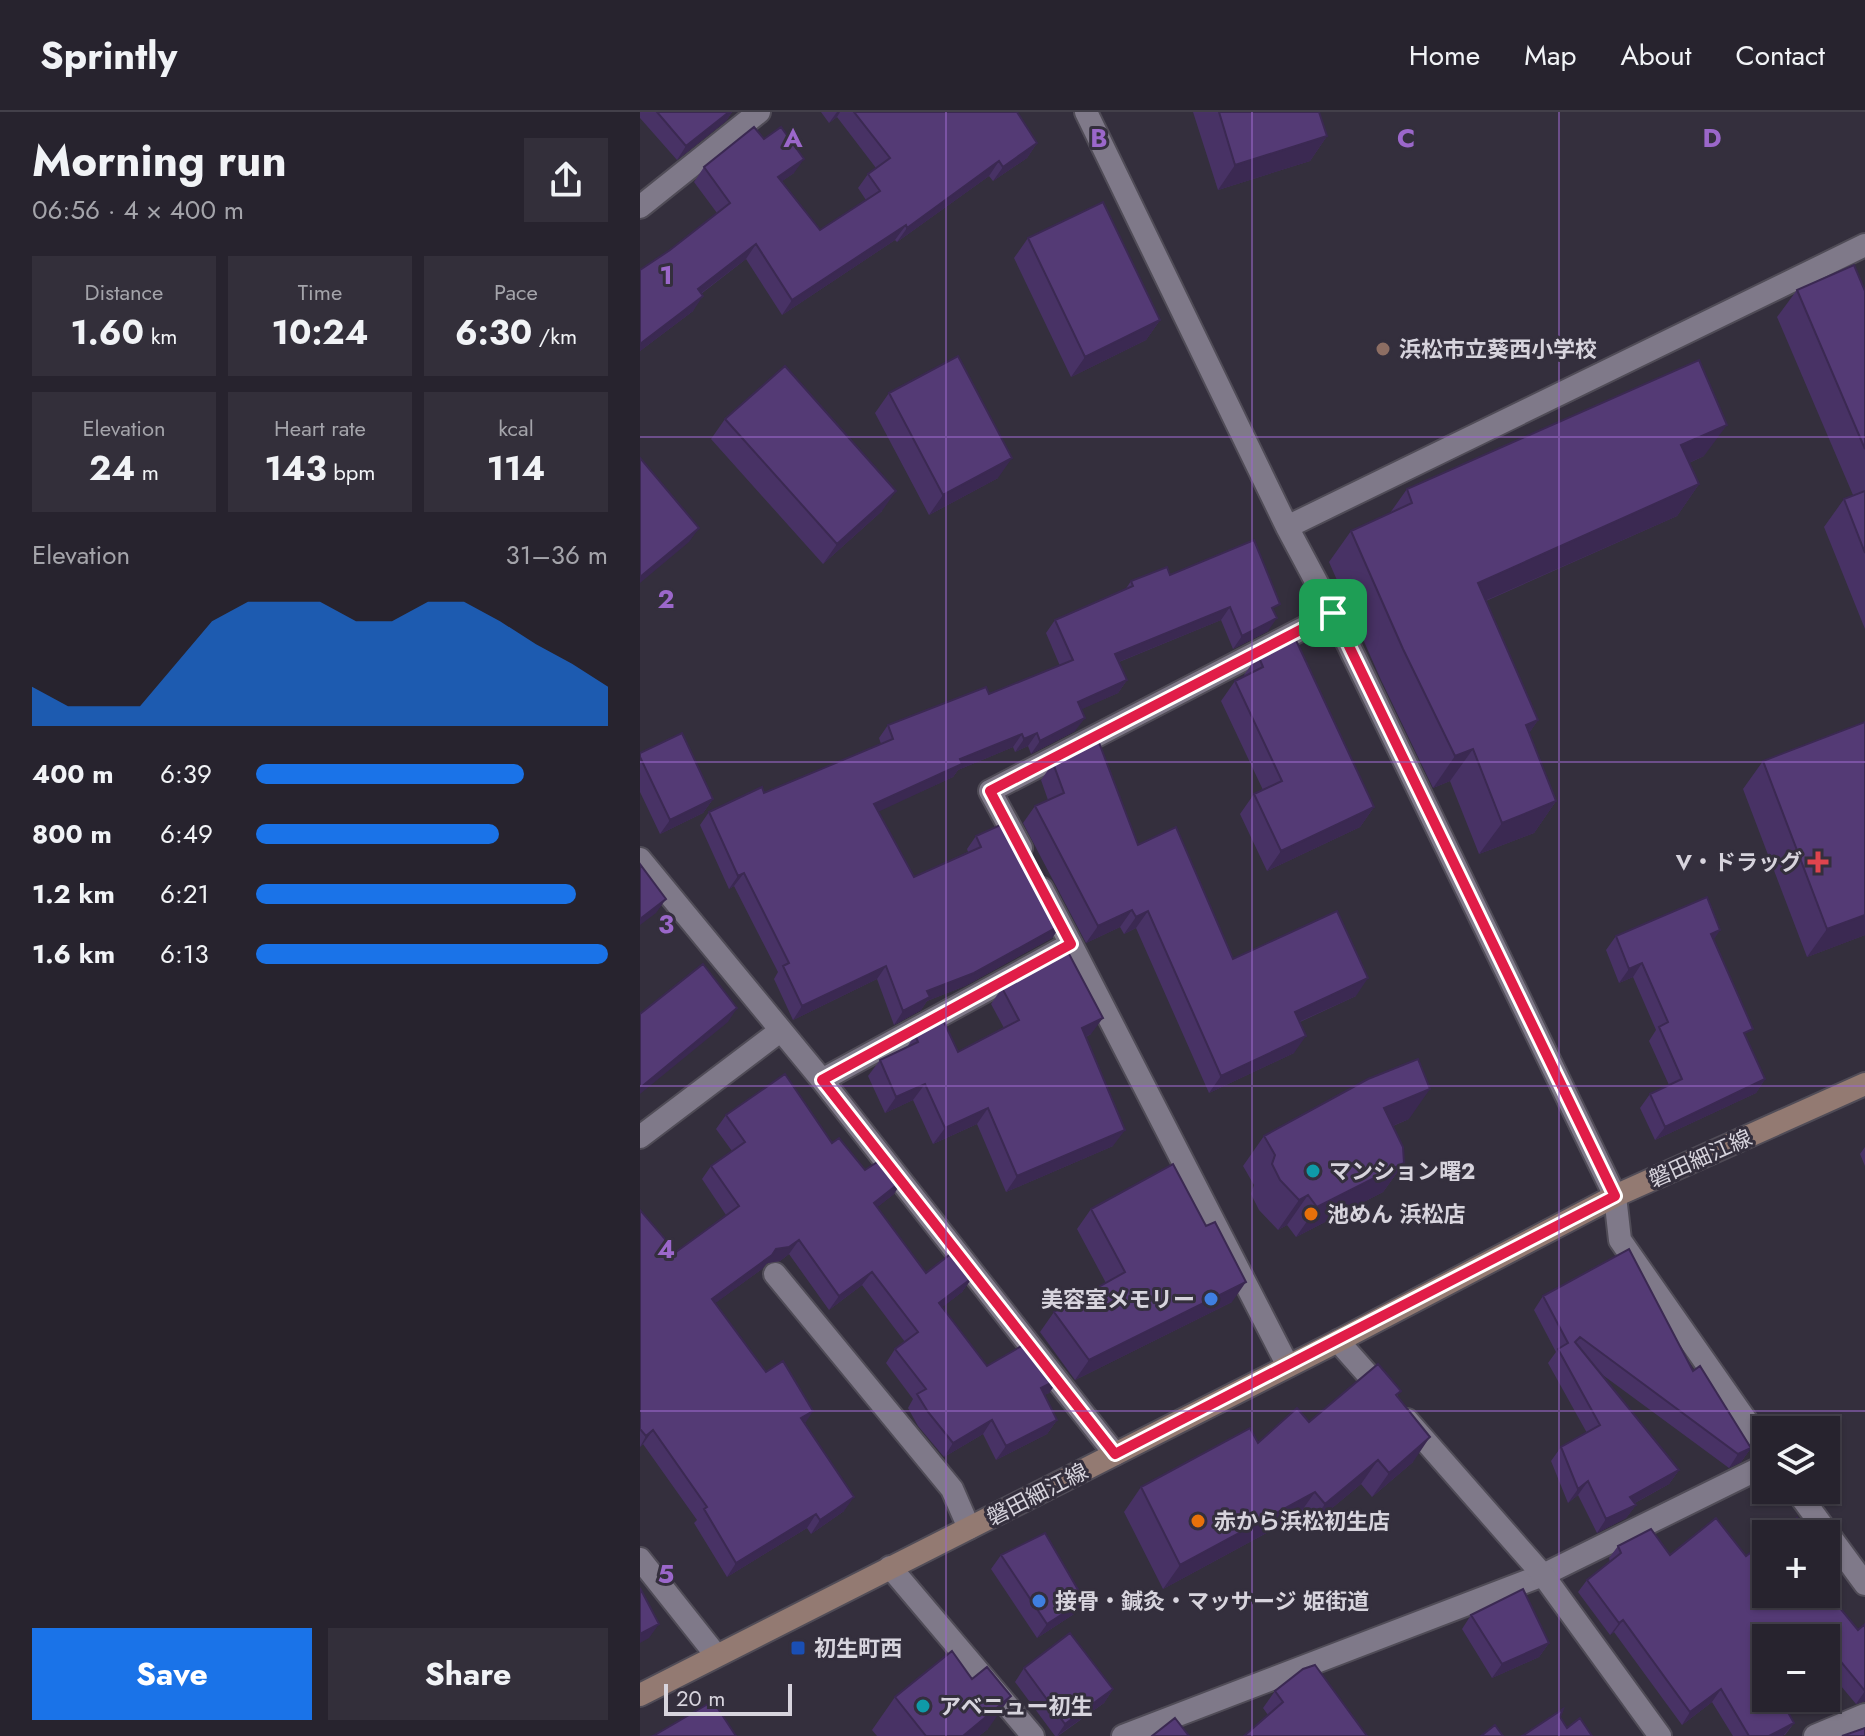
<!DOCTYPE html>
<html lang="en">
<head>
<meta charset="utf-8">
<style>
  :root { --surface:#27232e; --page:#332f3a; --text:#f1f3f6; --muted:#a4a4aa; --line:#43404a; --accent:#1a73e8 }
  body { margin:0; font-family:Jost,"Noto Sans JP",sans-serif; background:var(--page); color:var(--text); height:100vh; display:flex; flex-direction:column; font-size:30px; white-space:nowrap }
  * { box-sizing:border-box; margin:0 }
  p { font-size:26px; color:var(--muted) }
  .icon { flex:none; width:44px; height:44px; fill:none; stroke:currentColor; stroke-width:2; stroke-linecap:round; stroke-linejoin:round }
  .map { position:relative; flex:1; overflow:hidden }
  .side { display:flex; flex-direction:column; background:var(--surface); width:640px }
  .side>* { flex:none }
  .controls { position:absolute; left:1112px; top:1304px; display:grid; gap:16px }
  .controls a { display:grid; place-items:center; width:88px; height:88px; border-radius:0px; background:var(--surface); box-shadow:0 2px 6px #0004,0 0 0 2px var(--line); font-size:40px }
  .scale { position:absolute; left:24px; bottom:20px; width:128px; box-sizing:border-box; padding-left:8px; border:4px solid #d7d4dd; border-top:0; font-size:22px; line-height:28px; white-space:nowrap; color:#d7d4dd; -webkit-text-stroke:6px #342f3d; paint-order:stroke }
  .pin { position:absolute; display:grid; place-items:center; width:68px; height:68px; color:#fff; margin:-34px; border-radius:16px; box-shadow:0 4px 12px #0006 }
  .round { display:grid; place-items:center; flex:none; width:84px; height:84px; border-radius:0px; background:var(--page) }
  .headline { display:flex; align-items:center; justify-content:space-between; height:136px; padding:0 32px }
  h1 { font-size:44px; font-weight:700; line-height:60px }
  .metrics { display:grid; grid-template-columns:repeat(3,1fr); gap:12px; height:136px; padding:8px 32px }
  .metrics div { display:grid; align-content:center; border-radius:0px; background:var(--page); text-align:center }
  .metrics b { font-size:34px; font-weight:700 }
  .metrics small { font-size:22px; font-weight:400 }
  .metrics p { font-size:22px }
  .chart { height:224px; padding:16px 32px }
  .chart p { display:flex; justify-content:space-between }
  .chart svg { width:100%; height:144px; margin-top:8px; fill:var(--accent); opacity:.7 }
  .action { display:flex; gap:16px; margin-top:auto; padding:16px 32px }
  .action a { flex:1; height:92px; border-radius:0px; background:var(--accent); color:#fff; font-size:32px; font-weight:700; line-height:92px; text-align:center }
  .action a+a { background:var(--page); color:var(--text) }
  ul { padding:0 32px; list-style:none; font-size:26px }
  li { display:grid; grid-template-columns:128px 96px 1fr; align-items:center; height:60px }
  li i { height:20px; border-radius:10px; background:var(--accent) }
  header { display:flex; align-items:center; gap:48px; box-sizing:border-box; height:112px; padding:0 40px; background:var(--surface); border-bottom:2px solid var(--line) }
  header strong { font-size:38px }
  nav { display:flex; gap:44px; margin-inline-start:auto; font-size:28px }
  main { display:flex; flex:1; min-height:0 }
  .map>svg:first-child { display:block }
  .lines { fill:none; stroke-linecap:round; stroke-linejoin:round }
  .minor-casing { stroke:#504c57; stroke-width:26 }
  .tertiary-casing { stroke:#504c57; stroke-width:26 }
  .secondary-casing { stroke:#504c57; stroke-width:26 }
  .minor { stroke:#7f7989; stroke-width:22 }
  .tertiary { stroke:#7f7989; stroke-width:22 }
  .secondary { stroke:#937a72; stroke-width:22 }
  .wall { fill:#483265 }
  .shaded-wall { fill:#3b2952 }
  .building { fill:#543a75; stroke:#3b2952; stroke-width:2 }
  .route-casing { stroke:#fff; stroke-width:16 }
  .route { stroke:#e11d48; stroke-width:10 }
  .grid { fill:none; stroke:#9b67ca; stroke-width:2; stroke-opacity:0.55 }
  .education-dot { fill:#8d6e63; stroke:#342f3d; stroke-width:3 }
  .health-dot { fill:#e0444e; stroke:#342f3d; stroke-width:3 }
  .culture-dot { fill:#0f9aa8; stroke:#342f3d; stroke-width:3 }
  .food-dot { fill:#e8710a; stroke:#342f3d; stroke-width:3 }
  .shop-dot { fill:#3f7fe0; stroke:#342f3d; stroke-width:3 }
  .transit-dot { fill:#1a4fb4; stroke:#342f3d; stroke-width:3 }
  .labels { text-anchor:middle; dominant-baseline:central; stroke-width:6; stroke-linejoin:round; paint-order:stroke }
  .poi-label { font-size:22px; font-weight:bold; fill:#d7d4dd; stroke:#342f3d; text-anchor:start }
  .street-label { font-size:22px; fill:#d7d4dd; stroke:#342f3d }
  .grid-label { font-size:26px; text-anchor:middle; font-weight:bold; fill:#9b67ca; stroke:#342f3d; stroke-width:6; stroke-linejoin:round; paint-order:stroke }
</style>
</head>
<body>
<header>
<strong>Sprintly</strong>
<nav><a>Home</a><a>Map</a><a>About</a><a>Contact</a></nav>
</header>
<main>
<section class="side">
<div class="headline"><div><h1>Morning run</h1><p>06:56 · 4 × 400 m</p></div><a class="round"><svg class="icon" aria-label="share" viewBox="0 0 24 24"><path d="M12 15V3M7 8l5-5 5 5M5 13v7h14v-7"/></svg></a></div>
<div class="metrics">
<div><p>Distance</p><b>1.60<small> km</small></b></div>
<div><p>Time</p><b>10:24</b></div>
<div><p>Pace</p><b>6:30<small> /km</small></b></div>
</div>
<div class="metrics">
<div><p>Elevation</p><b>24<small> m</small></b></div>
<div><p>Heart rate</p><b>143<small> bpm</small></b></div>
<div><p>kcal</p><b>114</b></div>
</div>
<div class="chart"><p><span>Elevation</span>31–36 m</p>
<svg viewBox="0 0 160 44" preserveAspectRatio="none"><path d="M0 44V32L10 38L20 38L30 38L40 25L50 12L60 6L70 6L80 6L90 12L100 12L110 6L120 6L130 12L140 19L150 25L160 32V44z"/></svg>
</div>
<ul>
<li><b>400 m</b>6:39<i style="width:76%"></i></li>
<li><b>800 m</b>6:49<i style="width:69%"></i></li>
<li><b>1.2 km</b>6:21<i style="width:91%"></i></li>
<li><b>1.6 km</b>6:13<i style="width:100%"></i></li>
</ul>
<div class="action"><a>Save</a><a>Share</a></div>
</section>
<div class="map">
<svg width="1225" height="1624" viewBox="0 0 1225 1624">
  <rect width="100%" height="100%" fill="#342f3d"/>
  <g class="lines">
    <g class="minor-casing">
      <path id="minor" d="M446 0 647 415 693 501 975 1084 980 1128 1126 1337
        M0 95 119 0
        M647 415 1225 133
        M381 736 350 679 693 501
        M0 747 182 968 475 1342
        M431 832 648 1254
        M182 968 431 832 402 777
        M0 1025 140 919
        M135 1162 312 1377 329 1416
        M1156 1378 1225 1472
        M0 1447 76 1543
        M250 1455 393 1624
        M483 1624 903 1463 1126 1353
        M1175 1624 1225 1603"/>
    </g>
    <g class="tertiary-casing">
      <path id="tertiary" d="M698 1229 745 1282
        M767 1308 903 1463 1020 1624"/>
    </g>
    <g class="secondary-casing">
      <path id="secondary" d="M0 1583 698 1229 975 1084 1225 972"/>
    </g>
    <use href="#minor" class="minor"/>
    <use href="#tertiary" class="tertiary"/>
    <use href="#secondary" class="secondary"/>
  </g>
  <path class="wall" d="M0 0H92L86 9 37 48 0 6Z
    M181 0H377L397 31 387 46 353 69 349 64 257 130 255 128 142 203 106 147 61 182 53 199 0 239V158L30 138 77 101 54 70 64 55 154 61 142 69 180 118 226 88 218 76 228 62 236 56 197 5 189 11Z
    M553 0H679L687 24 670 49 578 78Z
    M388 126 520 208 506 228 431 265 374 146Z
    M1157 178 1225 179V517L1184 415 1204 387 1213 383 1137 205Z
    M249 281 358 366 289 403 235 301Z
    M85 307 242 399 183 452 71 327Z
    M1064 344 1049 351 1059 372 1037 404 846 489 898 608 889 621 916 689 894 721 839 742 810 669 793 676 741 568 689 450 711 419 750 401 767 377Z
    M530 463 635 500 628 519 593 537 581 508 479 550 487 568 478 581 441 597 435 619 391 642 388 634 375 640 373 635 318 658 313 665 238 699 274 765 328 740 327 737 336 724 421 813 412 826 325 874 287 889 281 898 254 913 237 867 153 908 134 867 138 860 94 774 89 777 60 713 69 700 124 681 241 632 239 626 248 613 349 582 420 554 406 521 415 508 485 478 491 469Z
    M618 543 734 695 720 715 627 759 600 702 614 682 623 678 581 589 595 569 604 564V563Z
    M0 641 73 687 63 701 20 722 0 680Z
    M1123 649 1225 823 1167 845 1103 677Z
    M413 651 498 733 593 847 716 884 660 910 654 941 569 981 496 816 484 822 480 815 446 831 383 711 395 694 408 688 401 668Z
    M976 824 1073 828 1106 926 1125 967 1116 981 1015 1028 1000 996 1010 982 1029 973 1009 929 1016 918 993 865 979 871 966 838Z
    M362 876 451 922 446 925 473 1034 366 1080 337 1012 293 1032 273 988 245 1001 228 964 240 948 267 935 275 923 318 940 364 916 351 892Z
    M86 1003 192 1031 254 1082 237 1095 286 1161 332 1166 322 1180 302 1195 347 1254 403 1255 406 1251 419 1267 409 1281 404 1283 417 1308 407 1322 356 1348 343 1322 304 1345 278 1314 268 1296 273 1287 246 1251 255 1237 265 1230 222 1173 189 1198 149 1142 140 1149 127 1151 122 1157 75 1191 165 1311 204 1399 171 1422 167 1416 87 1465 54 1411 57 1408 3 1332 0 1335V1098L36 1140 86 1103 62 1067 71 1054 92 1039 76 1017Z
    M769 1007 753 1014 764 1051 743 1080 656 1125 647 1113 638 1118 619 1098 611 1082 614 1073 603 1054 624 1024Z
    M1225 1035V1054L1220 1042Z
    M451 1097 592 1190 435 1268 400 1220 414 1200 466 1171 437 1117Z
    M903 1184 1053 1259 1111 1336 1101 1350 1089 1356 960 1261 1039 1358 1029 1372 995 1391 996 1393 986 1406 957 1421 938 1383 928 1391 911 1349 921 1335 947 1321 908 1251 916 1240 894 1198Z
    M757 1285 773 1350 732 1385 721 1372 668 1416 658 1404 523 1477 484 1400 501 1375 669 1310Z
    M978 1434 1030 1443 1106 1444 1218 1518 1225 1512V1589L1216 1592 1186 1556V1526L1126 1586 1154 1611 1145 1623 1093 1624 1072 1590 1042 1613 974 1520 970 1523 938 1480 947 1468 970 1450 969 1446Z
    M361 1443 444 1488 434 1502 397 1526 351 1457Z
    M831 1503 909 1531 899 1545 852 1566 822 1517Z
    M384 1556 473 1577 464 1591 418 1624H415L375 1570Z
    M635 1579 727 1624 628 1603 623 1596Z
    M255 1585 348 1617 339 1624H237L232 1618Z"/>
  <path class="shaded-wall" d="M89 0H92L86 9 37 48 46 34Z
    M197 0H200L197 5 189 11Z
    M687 24 670 49 578 78 595 53Z
    M397 31 387 46 353 69 363 55Z
    M164 47 154 61 128 79 138 65Z
    M359 49 349 64 257 130 267 116Z
    M266 113 255 128 142 203 152 188Z
    M116 132 106 147 47 192 58 177Z
    M63 184 53 199 0 239V232Z
    M520 208 506 228 431 265 445 245Z
    M1087 313 1064 344 1019 364 1041 333Z
    M372 346 358 366 289 403 303 383Z
    M1059 372 1037 404 815 502 838 471Z
    M256 379 242 399 183 452 197 432Z
    M59 416 49 430 0 471V465Z
    M590 495 581 508 466 555 475 542Z
    M637 506 628 519 593 537 602 524Z
    M487 568 478 581 429 603 438 590Z
    M445 606 435 619 391 642 400 629Z
    M898 608 876 640 886 613Z
    M397 621 388 634 375 640 384 627Z
    M382 622 373 635 318 658 313 665 225 706 234 692 320 647Z
    M833 637 810 669 793 676 815 644Z
    M73 687 63 701 20 722 30 708Z
    M916 689 894 721 839 742 862 711Z
    M734 695 720 715 627 759 641 739Z
    M104 761 94 774 89 777 98 764Z
    M26 787 16 801 0 813V807Z
    M492 798 480 815 446 831 458 814Z
    M508 799 496 816 484 822 496 805Z
    M1225 803V823L1167 845 1187 817Z
    M421 813 412 826 325 874 287 889 281 898 254 913 263 899 287 879Z
    M1080 818 1071 832V822Z
    M1002 851 993 865 979 871 989 857Z
    M246 854 237 867 153 908 162 894Z
    M728 866 716 884 643 917 655 900Z
    M97 896 88 910 0 982V976Z
    M463 906 451 922 431 932 442 916Z
    M666 924 654 941 569 981 581 964Z
    M1125 967 1116 981 1015 1028 1025 1015Z
    M285 972 273 988 245 1001 256 985Z
    M790 977 769 1007 723 1026 744 996Z
    M348 996 337 1012 293 1032 305 1016Z
    M485 1018 473 1034 366 1080 377 1064Z
    M764 1051 743 1080 656 1125 677 1095Z
    M263 1068 254 1082 225 1105 234 1091Z
    M668 1083 647 1113 638 1118 659 1088Z
    M159 1128 149 1142 140 1149 127 1151 122 1157 62 1201 72 1187 136 1137Z
    M232 1160 222 1173 189 1198 199 1184Z
    M332 1166 322 1180 290 1205 299 1191Z
    M606 1170 592 1190 435 1268 449 1248Z
    M419 1267 409 1281 391 1290 401 1276Z
    M173 1299 164 1313 161 1306Z
    M352 1308 343 1322 304 1345 313 1331Z
    M417 1308 407 1322 356 1348 366 1334Z
    M13 1318 3 1332 0 1335 6 1324Z
    M790 1325 773 1350 732 1385 749 1361Z
    M1111 1336 1101 1350 1089 1356 1098 1342Z
    M738 1348 721 1372 668 1416 685 1392Z
    M1039 1358 1029 1372 980 1399 990 1385Z
    M948 1369 938 1383 928 1391 938 1377Z
    M675 1380 658 1404 523 1477 540 1453Z
    M214 1385 204 1399 171 1422 180 1408Z
    M996 1393 986 1406 957 1421 966 1407Z
    M176 1402 167 1416 87 1465 96 1451Z
    M444 1488 434 1502 397 1526 407 1512Z
    M983 1508 974 1520 970 1523 979 1511Z
    M19 1512 9 1526 0 1531V1522Z
    M909 1531 899 1545 852 1566 862 1552Z
    M473 1577 464 1591 417 1624 425 1612Z
    M1081 1577 1072 1590 1042 1613 1050 1600Z
    M1225 1579V1589L1216 1592Z
    M371 1584 348 1617 339 1624H323Z
    M1154 1611 1143 1624H1129Z"/>
  <path class="building" d="M17 0H89L46 34Z
    M214 0H377L397 31 363 55 359 49 267 116 266 113 152 188 116 132 58 177 63 184 0 232V158L30 138 90 91 64 55 114 15 124 27 141 15 164 47 138 65 180 118 240 79 228 62 250 46Z
    M579 0H679L687 24 595 53Z
    M463 90 520 208 445 245 388 126Z
    M1214 153 1225 179V337L1157 178Z
    M318 244 372 346 303 383 249 281Z
    M1059 248 1087 313 1041 333 1059 372 838 471 898 608 886 613 916 689 862 711 833 637 815 644 763 537 711 419 772 391 767 377Z
    M145 254 256 379 197 432 85 307Z
    M0 346 59 416 0 465Z
    M1225 379V441L1204 387Z
    M614 428 640 492 632 496 637 506 602 524 590 495 475 542 487 568 438 590 445 606 400 629 397 621 384 627 382 622 320 647 322 652 234 692 274 765 341 735 336 724 367 710 421 813 334 861 287 879 290 885 263 899 246 854 162 894 143 854 149 851 104 761 98 764 69 700 122 675 124 681 253 627 248 613 346 575 349 582 433 548 415 508 493 474 491 469 527 455 530 463Z
    M654 524 734 695 641 739 614 682 642 669 595 569 623 555 618 543Z
    M1225 610V803L1187 817 1123 649Z
    M42 621 73 687 30 708 0 645V641Z
    M458 628 498 733 536 715 593 847 697 799 728 866 655 900 666 924 581 964 508 799 496 805 492 798 458 814 395 694 424 681 413 651Z
    M0 752 26 787 0 807Z
    M1067 785 1080 818 1071 822 1113 917 1104 921 1125 967 1025 1015 1010 982 1042 967 1019 915 1028 910 1002 851 989 857 976 824Z
    M428 840 463 906 442 916 485 1018 377 1064 348 996 305 1016 285 972 256 985 240 948 278 930 275 923 303 908 318 940 379 908 362 876Z
    M63 852 97 896 0 976V902Z
    M778 947 790 977 744 996 763 1035 764 1051 677 1095 668 1083 659 1088 640 1068 632 1052 635 1043 624 1024 728 967Z
    M145 962 192 1031 199 1026 225 1058 245 1045 263 1068 234 1091 286 1161 312 1141 332 1166 299 1191 347 1254 385 1232 414 1267 406 1251 419 1267 401 1276 417 1308 366 1334 352 1308 313 1331 288 1300 277 1282 286 1277 255 1237 278 1220 232 1160 199 1184 159 1128 149 1135 136 1137 132 1143 72 1187 126 1260 143 1249 173 1299 161 1306 214 1385 180 1408 176 1402 96 1451 64 1397 67 1395 13 1318 6 1324 0 1317V1098L36 1140 99 1094 71 1054 105 1030 86 1003Z
    M533 1052 566 1114 575 1110 606 1170 449 1248 414 1200 485 1160 451 1097Z
    M989 1137 1053 1259 1060 1254 1111 1336 1098 1342 940 1225 935 1230 1039 1358 990 1385 996 1393 966 1407 948 1369 938 1377 921 1335 960 1313 918 1237 928 1231 903 1184Z
    M738 1252 761 1279 756 1283 790 1325 749 1361 738 1348 685 1392 675 1380 540 1453 501 1375 610 1316 618 1331 657 1296 669 1310Z
    M1076 1406 1106 1444 1126 1429V1482H1186V1479L1218 1518 1225 1512V1579L1188 1534 1186 1536V1526H1126V1586H1140L1154 1611 1129 1624H1109L1081 1577 1050 1600 983 1508 979 1511 947 1468 981 1441 978 1434 1011 1417 1030 1443Z
    M1157 1406 1168 1422H1135Z
    M405 1421 444 1488 407 1512 361 1443Z
    M0 1476 19 1512 0 1522Z
    M883 1477 909 1531 862 1552 831 1503Z
    M430 1521 473 1577 425 1612 384 1556Z
    M312 1539 332 1567 347 1555 371 1584 323 1624H286L255 1585Z
    M675 1553 727 1624H604L643 1590 635 1579 663 1557Z
    M73 1589 96 1624H13Z
    M923 1597 920 1605 927 1616 940 1606 952 1624H882Z
    M535 1606 549 1624H512Z
    M855 1613 863 1624H841Z
    M1225 1616V1624H1202Z"/>
  <g class="lines">
    <g class="route-casing">
      <path id="route" d="M693 501 975 1084 475 1342 182 968 431 832 350 679Z"/>
    </g>
    <use href="#route" class="route"/>
  </g>
  <path class="grid" d="M306 0V1624M612 0V1624M919 0V1624M0 325H1225M0 650H1225M0 974H1225M0 1299H1225"/>
  <circle class="education-dot" cx="743" cy="237" r="8"/>
  <path class="health-dot" d="M1174 738h8v8h8v8h-8v8h-8v-8h-8v-8h8z"/>
  <g class="culture-dot">
    <circle cx="673" cy="1059" r="8"/>
    <circle cx="283" cy="1594" r="8"/>
  </g>
  <g class="food-dot">
    <circle cx="671" cy="1102" r="8"/>
    <circle cx="558" cy="1409" r="8"/>
  </g>
  <g class="shop-dot">
    <circle cx="571" cy="1187" r="8"/>
    <circle cx="399" cy="1489" r="8"/>
  </g>
  <rect class="transit-dot" x="150" y="1528" width="16" height="16" rx="4"/>
  <g class="labels">
    <g class="poi-label">
      <text x="759" y="237">浜松市立葵西小学校</text>
      <text x="1162" y="750" text-anchor="end">V・ドラッグ</text>
      <text x="689" y="1059">マンション曙２</text>
      <text x="687" y="1102">池めん 浜松店</text>
      <text x="555" y="1187" text-anchor="end">美容室メモリー</text>
      <text x="574" y="1409">赤から浜松初生店</text>
      <text x="415" y="1489">接骨・鍼灸・マッサージ 姫街道</text>
      <text x="174" y="1536">初生町西</text>
      <text x="299" y="1594">アベニュー初生</text>
    </g>
    <g class="street-label">
      <text transform="translate(1060 1046) rotate(-24)">磐田細江線</text>
      <text transform="translate(397 1382) rotate(-27)">磐田細江線</text>
    </g>
  </g>
  <g class="grid-label">
    <text x="153" y="35">A</text>
    <text x="459" y="35">B</text>
    <text x="766" y="35">C</text>
    <text x="1072" y="35">D</text>
    <text x="26" y="172">1</text>
    <text x="26" y="496">2</text>
    <text x="26" y="821">3</text>
    <text x="26" y="1146">4</text>
    <text x="26" y="1471">5</text>
  </g>
</svg>
<div class="controls">
<a><svg class="icon" aria-label="layers" viewBox="0 0 24 24"><path d="M12 4l9 5-9 5-9-5zM3 14l9 5 9-5"/></svg></a>
<a>+</a>
<a>−</a>
</div>
<div class="scale">20 m</div>
<div class="pin" style="left:693px;top:501px;background:#1e9e55"><svg class="icon" aria-label="arrive" viewBox="0 0 24 24"><path d="M6 21V4h12l-3 4 3 4H6"/></svg></div>
</div>
</main>
</body>
</html>
